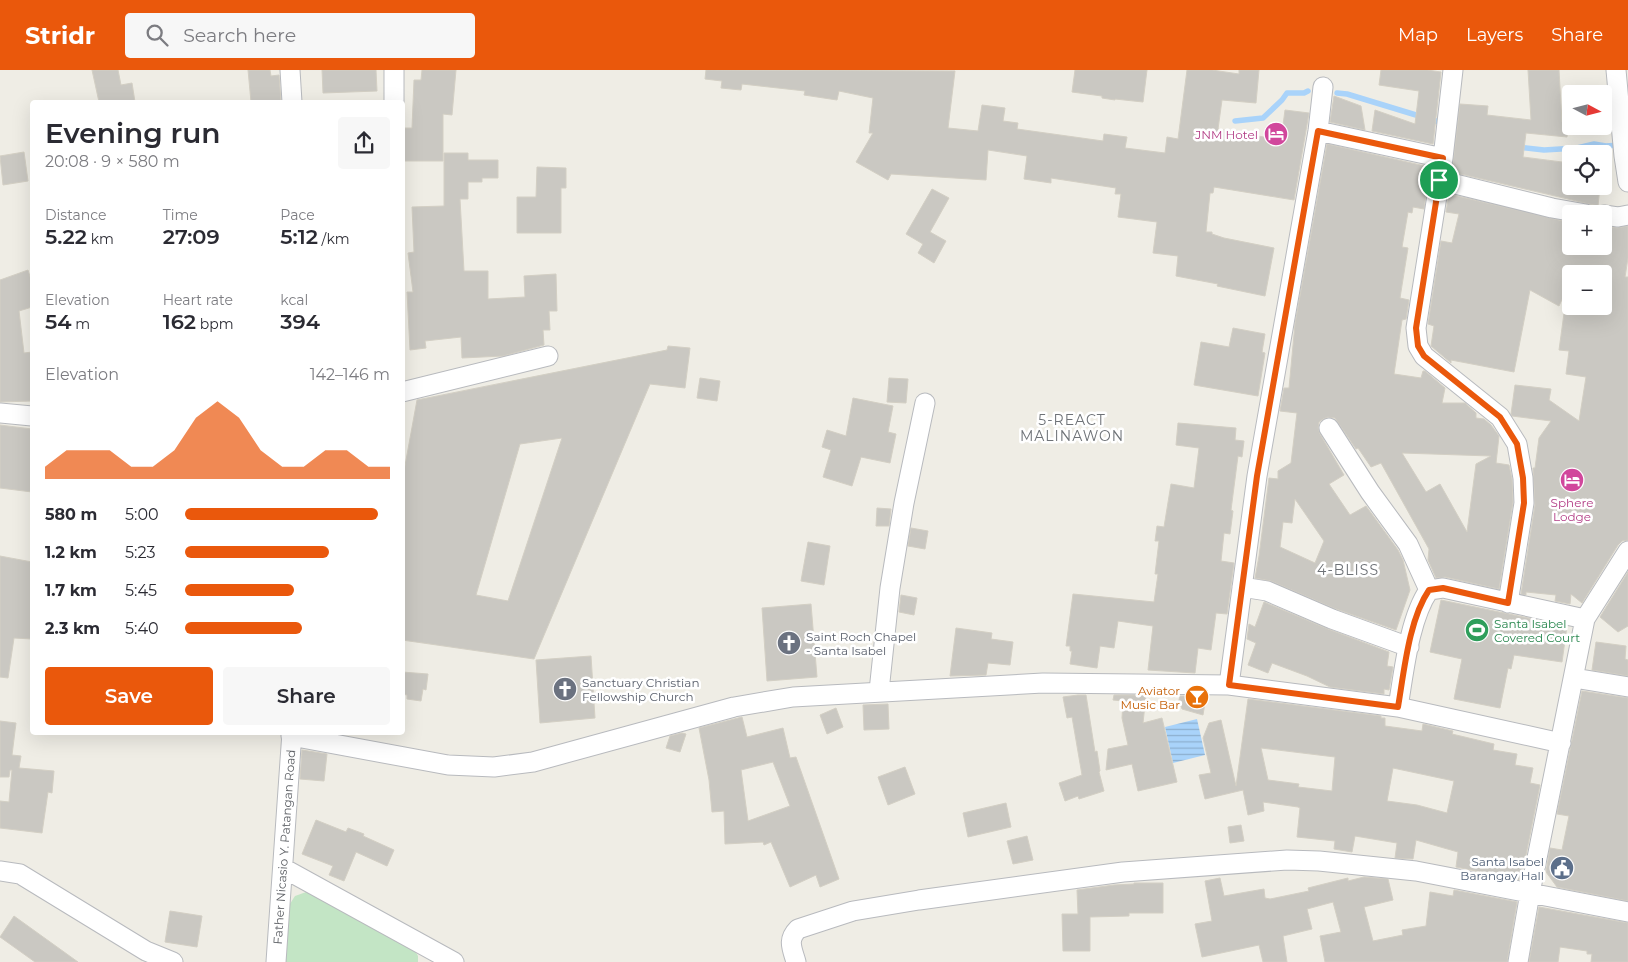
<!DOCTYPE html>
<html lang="en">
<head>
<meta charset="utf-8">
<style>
  :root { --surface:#fff; --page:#f7f7f7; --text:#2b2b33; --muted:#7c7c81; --accent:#ea580c }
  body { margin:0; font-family:Montserrat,sans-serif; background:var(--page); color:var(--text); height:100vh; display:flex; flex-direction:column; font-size:19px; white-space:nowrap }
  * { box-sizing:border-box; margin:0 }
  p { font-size:16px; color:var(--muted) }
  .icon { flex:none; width:28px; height:28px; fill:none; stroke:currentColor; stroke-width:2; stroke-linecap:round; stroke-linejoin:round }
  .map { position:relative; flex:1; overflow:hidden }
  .drawer { position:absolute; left:30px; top:30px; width:375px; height:635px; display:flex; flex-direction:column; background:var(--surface); border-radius:5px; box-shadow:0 5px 20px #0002 }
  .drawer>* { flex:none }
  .needle { width:32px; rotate:97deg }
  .controls { position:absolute; left:1562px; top:15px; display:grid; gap:10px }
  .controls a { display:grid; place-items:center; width:50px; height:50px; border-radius:5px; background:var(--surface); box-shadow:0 5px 20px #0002; font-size:25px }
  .pin { position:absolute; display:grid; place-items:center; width:42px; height:42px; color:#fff; margin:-21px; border:2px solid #fff; border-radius:50%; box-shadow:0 1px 5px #0007 }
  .round { display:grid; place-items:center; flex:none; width:52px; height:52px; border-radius:5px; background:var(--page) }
  .head { display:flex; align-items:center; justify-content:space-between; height:85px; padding:0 15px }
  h1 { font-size:28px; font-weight:600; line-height:38px }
  .figures { display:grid; grid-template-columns:repeat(3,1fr); gap:8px; height:85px; padding:5px 15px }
  .figures div { display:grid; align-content:center }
  .figures b { font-size:21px; font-weight:600 }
  .figures small { font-size:14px; font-weight:400 }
  .figures p { font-size:14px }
  .chart { height:140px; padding:10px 15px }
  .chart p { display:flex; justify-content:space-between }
  .chart svg { width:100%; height:90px; margin-top:5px; fill:var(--accent); opacity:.7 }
  .primary-button { display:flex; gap:10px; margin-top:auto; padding:10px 15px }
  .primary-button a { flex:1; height:58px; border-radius:5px; background:var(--accent); color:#fff; font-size:20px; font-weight:600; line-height:58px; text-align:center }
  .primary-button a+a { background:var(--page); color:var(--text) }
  ul { padding:0 15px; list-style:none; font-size:16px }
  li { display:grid; grid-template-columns:80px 60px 1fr; align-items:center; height:38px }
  li i { height:12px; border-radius:6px; background:var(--accent) }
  header { display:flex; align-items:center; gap:30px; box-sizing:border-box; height:70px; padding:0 25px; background:var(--accent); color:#fff }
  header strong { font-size:24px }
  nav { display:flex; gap:28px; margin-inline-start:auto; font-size:18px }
  .search { width:350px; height:45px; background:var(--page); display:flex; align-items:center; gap:12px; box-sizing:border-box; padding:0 18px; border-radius:5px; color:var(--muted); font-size:19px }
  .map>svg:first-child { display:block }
  .green { fill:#c3e5c5 }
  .water { fill:url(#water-rules) }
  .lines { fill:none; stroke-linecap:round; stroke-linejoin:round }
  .stream { stroke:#a9d3fa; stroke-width:5.5 }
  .building { fill:#cac8c2; stroke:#d3cfc4; fill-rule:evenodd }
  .minor-casing { stroke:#b8babe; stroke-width:21 }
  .minor { stroke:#fff; stroke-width:19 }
  .route-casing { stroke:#fff; stroke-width:10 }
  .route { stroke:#ea580c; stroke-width:6 }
  .labels { text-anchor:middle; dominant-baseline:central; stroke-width:5; stroke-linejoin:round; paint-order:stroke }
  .hotel-label { font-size:12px; fill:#b23c85; stroke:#fff; text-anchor:end }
  .leisure-label { font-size:12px; fill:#27864d; stroke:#fff; text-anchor:start }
  .worship-label { font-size:12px; fill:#5b616d; stroke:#fff; text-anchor:start }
  .food-label { font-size:12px; fill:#c56008; stroke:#fff; text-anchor:end }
  .street-label { font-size:12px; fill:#5d6065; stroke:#fff }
  .service-label { font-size:12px; fill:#4e5e75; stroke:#fff; text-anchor:end }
  .neighbourhood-label { font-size:14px; letter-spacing:1px; fill:#6e7277; stroke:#fff }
</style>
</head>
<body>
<header>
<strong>Stridr</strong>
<div class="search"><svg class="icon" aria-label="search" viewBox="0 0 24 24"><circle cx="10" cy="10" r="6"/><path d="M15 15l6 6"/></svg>Search here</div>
<nav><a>Map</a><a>Layers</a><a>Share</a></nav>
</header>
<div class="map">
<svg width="1628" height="892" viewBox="0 0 1628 892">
  <defs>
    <pattern id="water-rules" width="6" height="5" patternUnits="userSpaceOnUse" patternTransform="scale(1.25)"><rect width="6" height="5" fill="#a9d3fa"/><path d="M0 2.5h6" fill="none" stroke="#8dafce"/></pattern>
  </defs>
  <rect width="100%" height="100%" fill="#efede5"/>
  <path class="green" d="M309 821 414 879 418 886V892H282L286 840 295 826Z"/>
  <path class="water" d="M1197 649 1205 685 1173 693 1165 657Z"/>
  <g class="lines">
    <path class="stream" d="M1337 23 1347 24 1439 52 1443 54
      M1235 51 1263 48 1282 30 1287 23H1304L1308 21
      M1518 77 1544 80 1577 78 1594 74 1606 76 1620 75"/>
  </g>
  <path class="building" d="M92 0H118L121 15 132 13 135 32H99Z
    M248 0H270L271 6 279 5 281 32H251Z
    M322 0H376L377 21 323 23Z
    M422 0H456L452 45 443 44V91H403V58H412L414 10H421Z
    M706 0 955 1 948 58 978 61 982 35 1005 38 1003 51 1018 53 1017 59 1103 71 1104 64 1127 67 1125 78 1165 83 1167 67 1178 69 1187 0H1212L1239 4V0H1259L1256 33 1222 30 1218 59 1281 70 1285 40 1309 43 1294 130 1214 117 1213 123H1210L1206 162H1212V164L1224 168 1274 178 1265 226 1217 216 1218 214 1176 206 1178 186 1153 183 1157 152 1118 147 1121 124H1115L1116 118 1051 108V113L1024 109 1027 86 988 80 986 110 891 104 888 110 856 92 873 63H869L873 28 839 21 837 30 804 25 805 21 742 14 741 20 721 18 722 11 705 9Z
    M1075 0H1147L1143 32 1115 29V30L1102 28V26L1072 22Z
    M1381 0H1427L1441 2 1433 74 1372 61 1375 40 1415 54 1419 21 1379 15Z
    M1528 0H1559L1562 52 1568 55 1567 67 1526 63 1523 87 1570 93 1567 116H1600L1598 136 1452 102 1460 34 1488 36 1487 45 1531 50Z
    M1334 26 1361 36 1365 60 1330 52Z
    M1327 74 1425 96 1423 114 1427 115 1424 139 1413 137 1412 143 1408 142 1402 177 1408 178 1400 228 1409 230 1406 249 1402 250 1394 304 1421 308 1423 301H1425L1445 318 1442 333H1465L1476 343V348L1484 349 1491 355 1499 366 1496 393 1509 395 1512 409 1513 432 1499 519 1445 507 1436 508 1428 490 1429 479 1381 393 1371 397 1358 378 1356 379 1335 348 1328 347 1323 349 1319 352 1318 358 1320 364 1344 405 1329 414 1350 445 1366 436 1398 480 1403 490 1410 520 1396 560 1336 539 1271 511 1255 508 1259 486 1269 408 1278 409V401L1291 393 1297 343 1280 341 1284 318H1289L1295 254ZM1402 383 1491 386 1476 394 1467 462 1440 414 1426 422ZM1295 429 1324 471 1315 493 1280 477 1283 452 1292 453Z
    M24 82 28 111 3 115 0 86Z
    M444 83H468V90H498V108H482V112H468V129H460L464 201H488V229L525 227 524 206 556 204 557 241H549L550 260H543L544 275 503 286 462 288 461 267 425 271 426 278 410 280 407 222H413L408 183 414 182 412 137 444 136Z
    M537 97 566 98V118H561V163H517V127H536Z
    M932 119 949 128 930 162 946 171 934 193 918 183 923 174 906 164Z
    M1449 124 1571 153V176H1604V156L1617 158 1628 156V188L1625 207H1628V470L1622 471 1618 475 1582 533 1571 524 1570 534 1555 531 1556 525 1526 522V525L1521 524 1535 435 1533 398H1535L1539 368 1551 351 1512 346 1511 344 1515 315 1551 319 1549 330 1579 351 1586 307 1566 304 1569 281 1559 280 1565 236H1604V204H1571V210L1559 236 1530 220 1514 302 1451 290V293L1431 276 1434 256 1428 254 1441 171 1452 173 1459 144 1446 142Z
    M28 200 32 213V237L19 241 24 283 32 282V331L0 332V210Z
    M1233 258 1265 264 1262 282 1265 283 1258 326 1194 315 1201 272 1229 277Z
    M668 276 690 278 685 318 650 314 534 589 402 570V412L417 330 667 280ZM562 368 508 531 476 525 520 374Z
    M700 308 720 311 717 331 697 328Z
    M889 308 908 309 906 333 887 332Z
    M853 328 893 336 888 362 896 364 890 393 861 387 852 416 823 407 831 380 822 377 827 360 846 366Z
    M1178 353 1236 358 1235 370 1244 371 1242 387 1238 386 1231 440 1233 441 1230 464 1224 463 1221 491 1234 493 1227 544 1216 543 1211 580 1198 578 1195 603 1148 600 1153 556 1118 551 1114 578 1100 576 1097 598 1070 594 1072 581H1070V576H1066L1073 524 1154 532 1158 504H1155L1159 471H1155L1157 456 1164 457 1171 414 1194 418 1199 378 1176 375Z
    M0 355 32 359V422L0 418Z
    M877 438 891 439 889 456H876Z
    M911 458 928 461 925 479 908 476Z
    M808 472 830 476 824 515 801 511Z
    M0 486 32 492V569L14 568 8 608 0 607Z
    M1628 502V556L1618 562 1600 547Z
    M901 525 917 528 914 545 899 542Z
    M1441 530 1567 556 1562 592 1514 585 1511 599 1508 598 1500 638 1454 629 1462 589 1430 582Z
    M1264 532 1328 559 1389 582 1387 596 1393 597 1389 620 1384 619V624L1330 617 1307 606 1272 593 1268 603 1248 595 1256 573 1247 569 1249 554 1255 557Z
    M811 534 817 607 767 611 762 538Z
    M956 558 992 563 991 569 1013 572 1010 595 988 593 986 605 950 606Z
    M1596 572 1626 576 1625 589 1628 590V606L1592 600Z
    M591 586 595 648 540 653 536 590Z
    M402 602 428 604 426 620 423 619 421 631 407 629V625L402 624Z
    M1582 621 1628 628V831L1557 817 1546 802 1550 778 1562 780 1569 746 1557 744Z
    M1078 625H1086L1095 682 1097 681 1100 701 1099 702 1104 721 1079 729 1078 726 1065 731 1059 713 1082 705 1072 647 1067 648 1063 627Z
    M1114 625H1146L1143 653 1162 648 1177 712 1138 721 1132 694 1106 700 1108 679 1128 675 1122 648 1123 631 1113 630Z
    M1180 626H1206L1203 645 1182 639 1179 630Z
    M1248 629 1381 646V648H1385V656L1422 661 1423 654 1453 661 1452 664 1494 674 1493 680 1517 684 1515 695 1533 698 1530 713 1540 715 1521 810 1456 797 1458 782 1416 770 1413 789 1395 788 1397 773 1355 766 1352 782 1334 779 1335 771 1297 767 1300 738 1298 737 1263 732 1264 741 1248 745 1243 720 1205 729 1199 705 1211 703 1203 668 1209 653 1221 650 1236 716ZM1261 678 1335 687 1332 721 1298 717 1299 714 1268 710ZM1393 698 1454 711 1447 743 1417 735 1387 731Z
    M888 634 889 659 864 660 863 635Z
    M836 638 843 657 827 664 820 645Z
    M742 647 747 667 783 658 790 688 796 687 839 809 820 817 816 805 790 817 771 772 764 775 763 772 725 774 724 741 712 742 709 710 699 658ZM773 692 790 736 748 751 741 700Z
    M0 651 16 653 12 685 21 686 19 698 54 701 52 723 48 722 42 763 0 758V731L9 732 12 700H10L9 707H0Z
    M682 663 686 664 680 682 666 678 670 666Z
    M302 680 327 684 324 711 300 709Z
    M905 697 915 724 888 735 878 707Z
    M1006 733 1011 757 968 767 963 743Z
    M316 750 346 762 348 758 364 764 363 766 394 780 387 796 356 782 344 811 329 805 333 796 302 784Z
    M1241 755 1244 771 1230 773 1228 757Z
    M1027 766 1033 790 1013 794 1007 771Z
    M1364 807 1388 809 1393 830 1364 837 1373 871 1403 865 1402 860 1426 856 1430 822 1453 826 1454 820 1517 832 1507 892H1325L1320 866 1341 862 1333 832 1307 839 1312 859 1283 866 1287 892H1263L1259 875 1202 887 1195 854 1212 851 1205 811 1220 808 1224 826 1264 819 1265 828 1270 829 1309 821 1308 818 1348 808V811Z
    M1134 813H1163V843H1129V846L1090 847V881H1063L1062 844H1078L1077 820 1114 815 1134 814Z
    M1539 837 1628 853V892H1591L1592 884H1587V881L1560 877 1558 892H1529Z
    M170 841 202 846 197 877 165 872Z
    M14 846 78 892H35L0 867Z"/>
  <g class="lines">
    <g class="minor-casing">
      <path id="minor" d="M290 0 292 32
        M1453 0 1443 88 1416 258 1418 276 1424 286 1500 347 1517 374 1523 408 1524 433 1508 533
        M1616 0 1624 86 1628 112
        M394 32V0
        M1318 61 1443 88
        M1439 110 1552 138 1586 144
        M1604 145 1618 147 1628 145
        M402 322 548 286
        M0 343 32 346
        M1329 358 1370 422 1408 474 1429 520
        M1242 517 1267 521 1332 549 1409 577
        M1574 608 1628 617
        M1229 615 1257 406 1318 61 1323 17
        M879 621 890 518 904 433 925 333
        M1398 637C1404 602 1409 549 1429 520L1443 518 1585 549
        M291 666 448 695 494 697 533 692 734 637 793 627 1043 613 1229 615 1398 637 1561 673
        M283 798 454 892
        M0 801 20 804 146 881 173 892
        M276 892 292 662
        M796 892C792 878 787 870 798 859L853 841 919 830 1123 802 1287 790 1319 791 1416 801 1628 842
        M1518 892 1530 823 1585 549 1628 481"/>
    </g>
    <use href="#minor" class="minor"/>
  </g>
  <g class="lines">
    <g class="route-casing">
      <path id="route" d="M1318 61 1443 88 1416 258 1418 276 1424 286 1500 347 1517 374 1523 408 1524 433 1508 533 1443 518 1429 520C1409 549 1404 602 1398 637L1229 615 1257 406Z"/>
    </g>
    <use href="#route" class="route"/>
  </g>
  <defs>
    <g id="hotel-disc" transform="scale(1.25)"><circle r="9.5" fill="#d1479c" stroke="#fff"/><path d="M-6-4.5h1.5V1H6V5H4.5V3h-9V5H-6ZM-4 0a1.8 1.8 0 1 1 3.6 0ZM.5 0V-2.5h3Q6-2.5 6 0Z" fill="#fff"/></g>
    <g id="stadium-disc" transform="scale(1.25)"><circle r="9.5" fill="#2e9e5b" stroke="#fff"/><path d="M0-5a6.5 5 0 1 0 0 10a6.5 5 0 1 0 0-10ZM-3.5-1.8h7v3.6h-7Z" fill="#fff"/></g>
    <g id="church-disc" transform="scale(1.25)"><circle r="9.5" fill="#6b7280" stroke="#fff"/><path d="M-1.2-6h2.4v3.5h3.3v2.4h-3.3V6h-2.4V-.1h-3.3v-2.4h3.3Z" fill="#fff"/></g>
    <g id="bar-disc" transform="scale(1.25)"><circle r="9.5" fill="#e8710a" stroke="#fff"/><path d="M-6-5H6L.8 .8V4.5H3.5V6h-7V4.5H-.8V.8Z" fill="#fff"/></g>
    <g id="civic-disc" transform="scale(1.25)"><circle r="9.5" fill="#5c6f8a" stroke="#fff"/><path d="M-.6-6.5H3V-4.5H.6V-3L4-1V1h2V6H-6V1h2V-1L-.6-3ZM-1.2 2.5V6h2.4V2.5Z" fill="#fff"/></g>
  </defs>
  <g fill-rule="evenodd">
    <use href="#hotel-disc" x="1276" y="64"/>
    <use href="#hotel-disc" x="1572" y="410"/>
    <use href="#stadium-disc" x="1477" y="560"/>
    <use href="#church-disc" x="789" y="573"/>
    <use href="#church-disc" x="565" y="619"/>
    <use href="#bar-disc" x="1197" y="627"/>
    <use href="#civic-disc" x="1562" y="798"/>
  </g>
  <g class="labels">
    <g class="hotel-label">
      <text x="1258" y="64">JNM Hotel</text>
      <text x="1572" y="432" text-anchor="middle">Sphere<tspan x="1572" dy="14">Lodge</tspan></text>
    </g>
    <g class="leisure-label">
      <text x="1494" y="553">Santa Isabel<tspan x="1494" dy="14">Covered Court</tspan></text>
    </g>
    <g class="worship-label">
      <text x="806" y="566">Saint Roch Chapel<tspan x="806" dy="14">- Santa Isabel</tspan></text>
      <text x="582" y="612">Sanctuary Christian<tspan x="582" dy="14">Fellowship Church</tspan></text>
    </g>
    <g class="food-label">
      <text x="1180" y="620">Aviator<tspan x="1180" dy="14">Music Bar</tspan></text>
    </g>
    <g class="street-label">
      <text transform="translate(284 777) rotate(-86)">Father Nicasio Y. Patangan Road</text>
    </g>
    <g class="service-label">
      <text x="1544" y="791">Santa Isabel<tspan x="1544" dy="14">Barangay Hall</tspan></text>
    </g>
    <g class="neighbourhood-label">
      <text x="1072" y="350">5-REACT<tspan x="1072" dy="16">MALINAWON</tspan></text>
      <text x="1348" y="500">4-BLISS</text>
    </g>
  </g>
</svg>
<div class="controls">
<a><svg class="needle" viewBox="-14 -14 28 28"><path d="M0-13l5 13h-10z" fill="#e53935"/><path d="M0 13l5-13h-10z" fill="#7c7c81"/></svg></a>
<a><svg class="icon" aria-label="locate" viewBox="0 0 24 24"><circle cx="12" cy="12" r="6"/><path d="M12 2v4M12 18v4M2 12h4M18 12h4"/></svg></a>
<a>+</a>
<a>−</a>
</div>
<div class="pin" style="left:1439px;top:110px;background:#1e9e55"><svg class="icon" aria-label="arrive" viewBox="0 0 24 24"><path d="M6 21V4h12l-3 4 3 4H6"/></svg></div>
<section class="drawer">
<div class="head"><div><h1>Evening run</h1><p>20:08 · 9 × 580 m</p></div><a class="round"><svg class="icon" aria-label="share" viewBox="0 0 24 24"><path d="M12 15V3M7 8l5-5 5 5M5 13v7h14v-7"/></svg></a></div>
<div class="figures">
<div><p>Distance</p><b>5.22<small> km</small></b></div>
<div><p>Time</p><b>27:09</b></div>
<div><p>Pace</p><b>5:12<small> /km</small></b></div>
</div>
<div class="figures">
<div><p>Elevation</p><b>54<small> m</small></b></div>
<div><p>Heart rate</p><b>162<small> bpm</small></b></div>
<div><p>kcal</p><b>394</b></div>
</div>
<div class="chart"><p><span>Elevation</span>142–146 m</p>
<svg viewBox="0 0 160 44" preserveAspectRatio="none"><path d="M0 44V38L10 30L20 30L30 30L40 38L50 38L60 30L70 14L80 6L90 14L100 30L110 38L120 38L130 30L140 30L150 38L160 38V44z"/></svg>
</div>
<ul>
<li><b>580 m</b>5:00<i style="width:94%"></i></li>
<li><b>1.2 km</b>5:23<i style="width:70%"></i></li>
<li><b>1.7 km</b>5:45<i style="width:53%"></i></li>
<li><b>2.3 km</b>5:40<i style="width:57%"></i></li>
</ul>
<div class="primary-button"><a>Save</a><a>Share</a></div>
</section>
</div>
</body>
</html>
